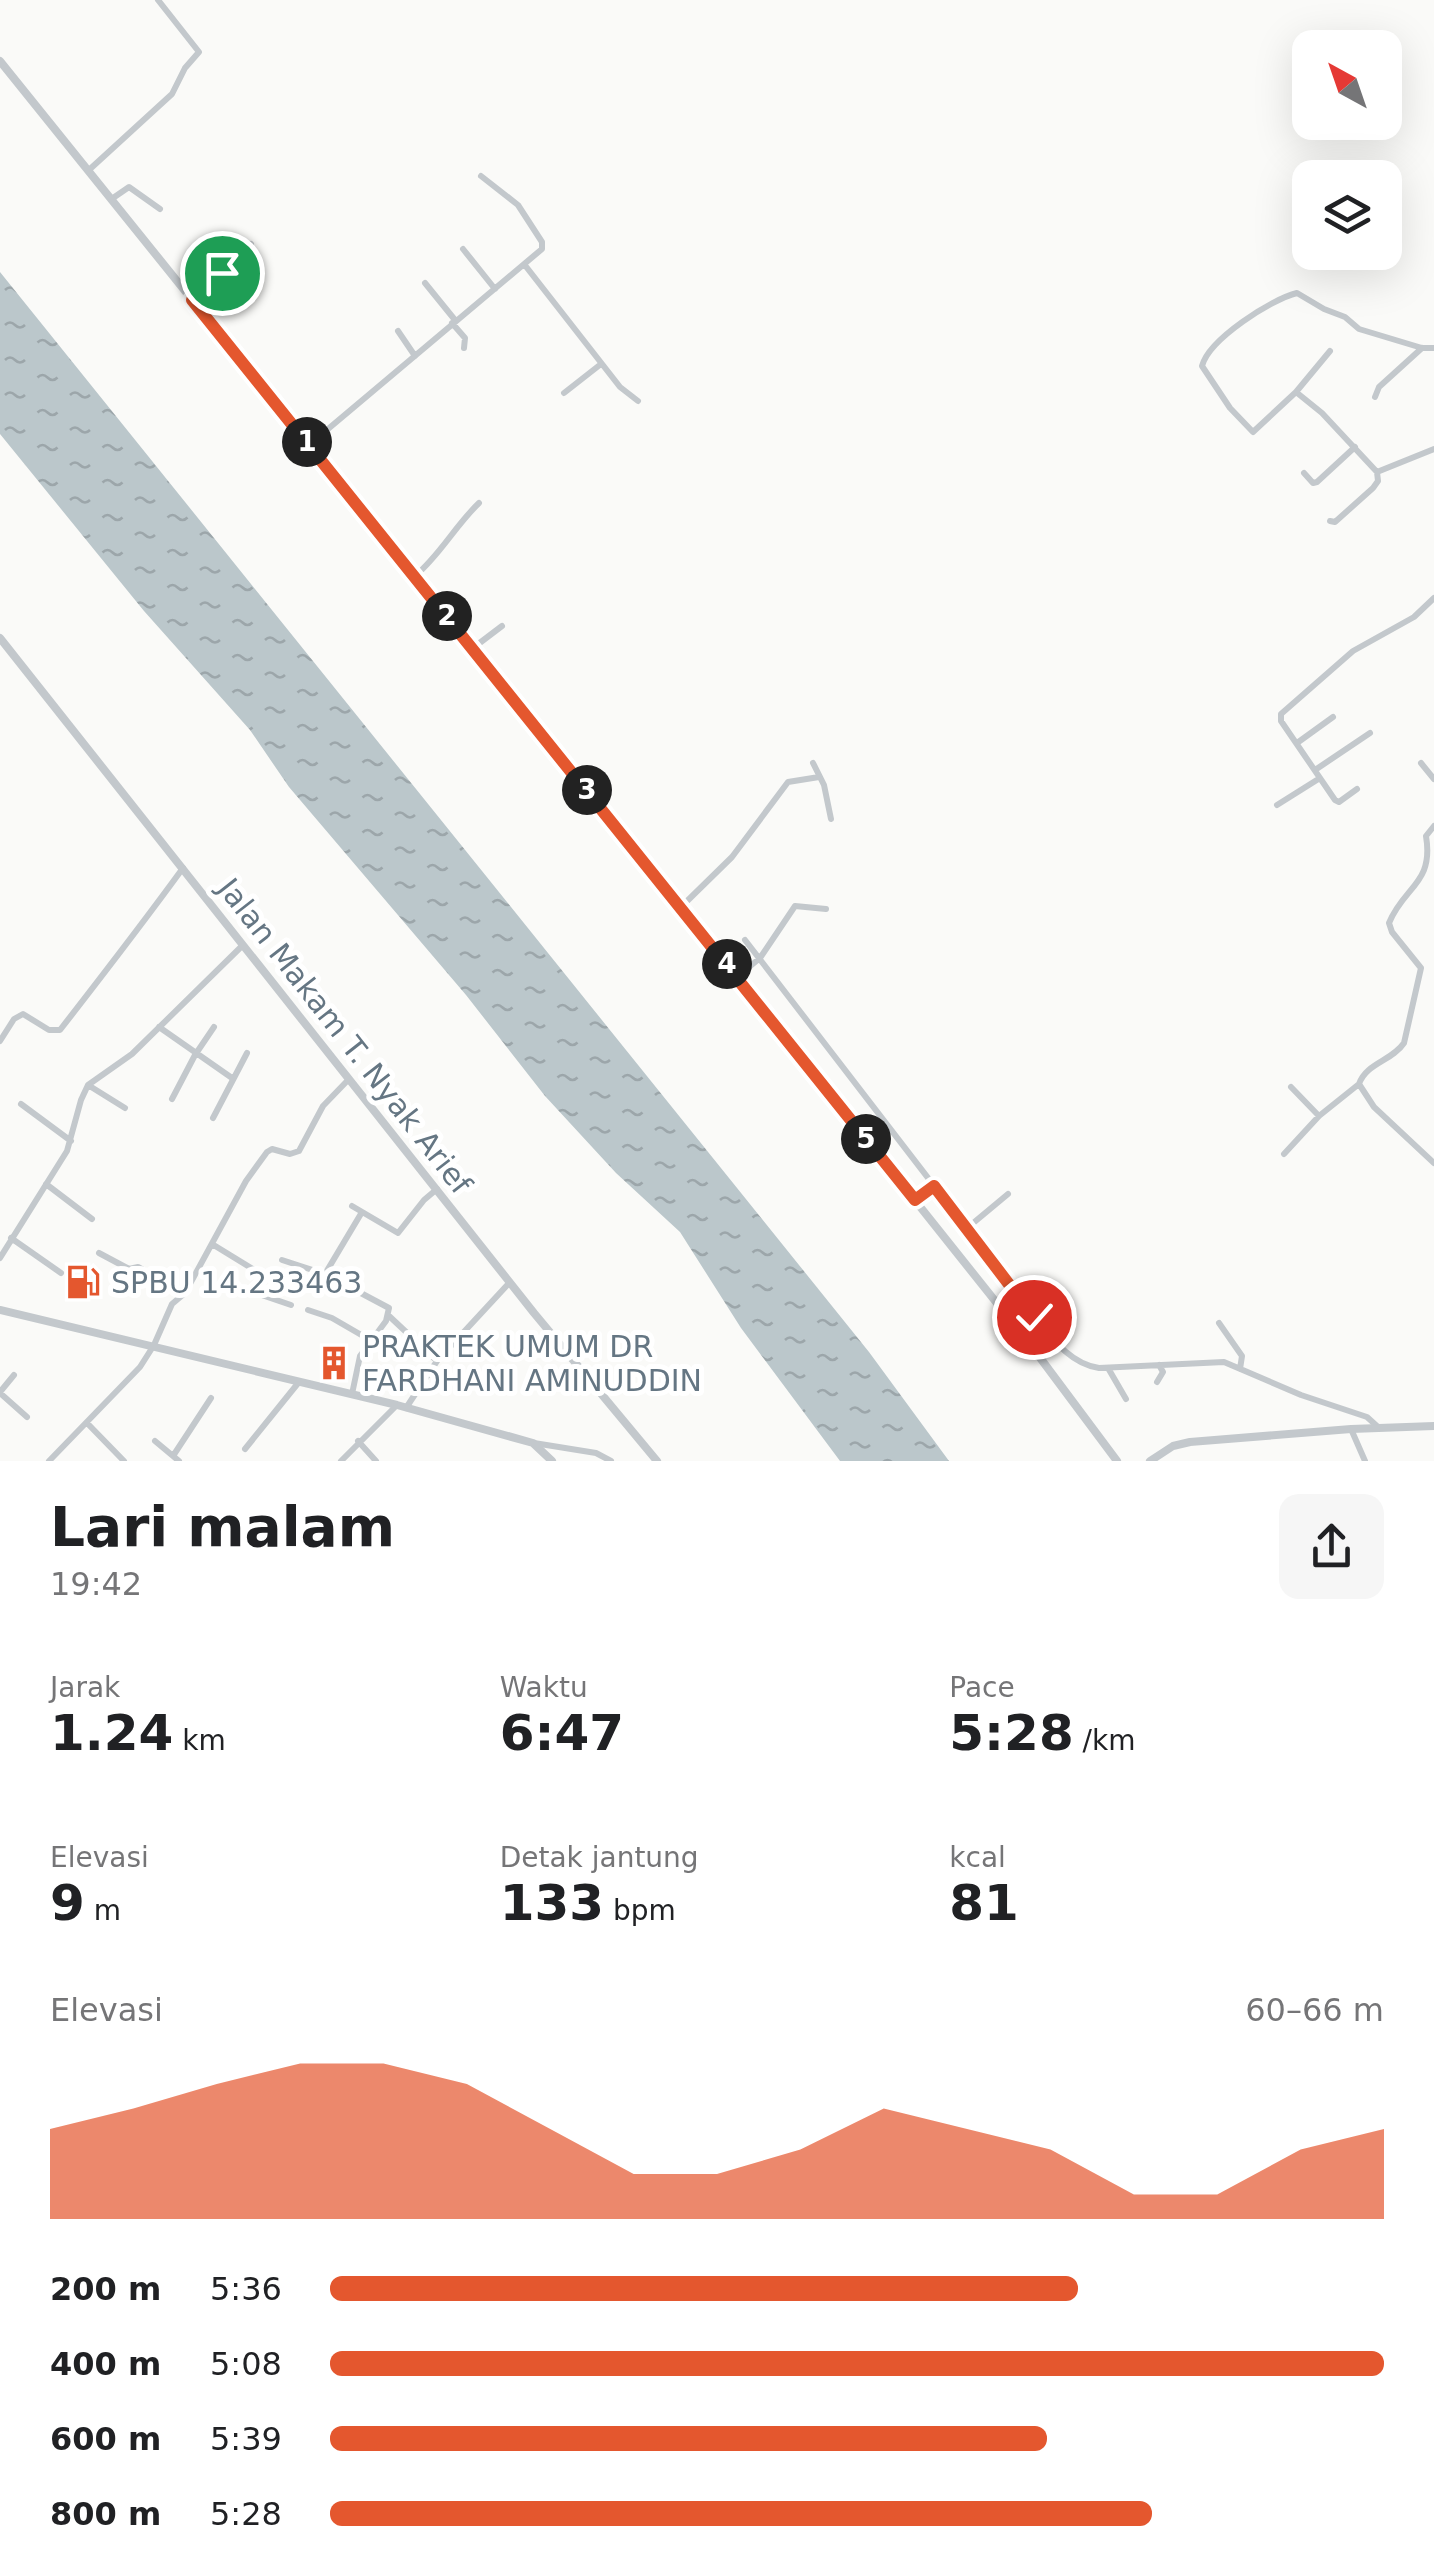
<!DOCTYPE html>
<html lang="id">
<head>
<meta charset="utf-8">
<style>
  :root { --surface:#fff; --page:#f6f6f6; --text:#202124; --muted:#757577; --accent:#e4572e }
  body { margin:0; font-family:"DejaVu Sans",sans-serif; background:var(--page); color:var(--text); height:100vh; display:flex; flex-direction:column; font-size:38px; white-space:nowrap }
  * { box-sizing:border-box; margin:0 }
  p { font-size:32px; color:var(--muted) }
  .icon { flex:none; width:55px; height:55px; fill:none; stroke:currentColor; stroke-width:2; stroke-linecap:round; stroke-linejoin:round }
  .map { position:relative; height:1461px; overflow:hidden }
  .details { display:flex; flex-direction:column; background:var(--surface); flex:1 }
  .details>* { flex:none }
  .needle { width:65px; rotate:320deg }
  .controls { position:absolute; left:1292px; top:30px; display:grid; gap:20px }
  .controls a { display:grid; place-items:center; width:110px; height:110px; border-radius:20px; background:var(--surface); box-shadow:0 10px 40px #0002; font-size:50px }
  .pin { position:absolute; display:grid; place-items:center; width:85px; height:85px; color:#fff; margin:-42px; border:5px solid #fff; border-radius:50%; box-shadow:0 2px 10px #0007 }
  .km { position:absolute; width:50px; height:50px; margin:-25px; border-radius:50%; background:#222; color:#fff; font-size:28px; line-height:50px; text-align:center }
  .round { display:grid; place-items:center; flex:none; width:105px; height:105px; border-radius:20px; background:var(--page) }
  .summary { display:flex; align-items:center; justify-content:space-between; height:170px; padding:0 50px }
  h1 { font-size:55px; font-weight:600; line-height:75px }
  .metrics { display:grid; grid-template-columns:repeat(3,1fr); gap:15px; height:170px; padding:10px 50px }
  .metrics div { display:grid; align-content:center }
  .metrics b { font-size:50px; font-weight:600 }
  .metrics small { font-size:28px; font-weight:400 }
  .metrics p { font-size:28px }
  .chart { height:280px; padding:20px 50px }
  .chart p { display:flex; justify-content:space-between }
  .chart svg { width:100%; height:180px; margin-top:10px; fill:var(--accent); opacity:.7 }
  ul { padding:0 50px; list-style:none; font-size:32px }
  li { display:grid; grid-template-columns:160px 120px 1fr; align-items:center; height:75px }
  li i { height:25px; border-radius:12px; background:var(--accent) }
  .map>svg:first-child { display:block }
  .water { fill:url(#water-ripples) }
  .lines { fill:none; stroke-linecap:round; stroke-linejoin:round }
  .minor { stroke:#c3c8cc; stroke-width:6 }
  .tertiary { stroke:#c3c8cc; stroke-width:8 }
  .route-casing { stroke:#fff; stroke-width:20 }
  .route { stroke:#e4572e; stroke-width:12 }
  .labels { text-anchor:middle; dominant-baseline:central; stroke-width:10; stroke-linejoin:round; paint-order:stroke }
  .street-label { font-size:30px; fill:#657683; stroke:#fff }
  .poi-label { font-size:30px; fill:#657683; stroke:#fff; text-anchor:start }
</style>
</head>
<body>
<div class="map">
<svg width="1434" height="1461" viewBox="0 0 1434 1461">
  <defs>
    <pattern id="water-ripples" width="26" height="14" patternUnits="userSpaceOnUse" patternTransform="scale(2.5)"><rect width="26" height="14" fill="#bbc7cb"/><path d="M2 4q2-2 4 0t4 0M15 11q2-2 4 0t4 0" fill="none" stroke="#9ca6aa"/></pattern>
  </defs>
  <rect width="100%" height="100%" fill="#fafaf8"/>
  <path class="water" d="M0 272 869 1352 949 1461H840L741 1328 680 1232 616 1173 545 1096 466 995 289 787 250 730 144 611 0 434Z"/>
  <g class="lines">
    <path class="minor" d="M90 169 172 94 185 68 199 52 158 0
      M113 198 129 187 160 209
      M463 249 495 289
      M524 264 620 387 638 401
      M425 283 455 320
      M191 300 251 244
      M452 323 465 338 464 348
      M398 331 415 356
      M1330 351 1296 392 1253 432 1230 408 1202 366C1209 339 1272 299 1297 293L1324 309 1345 317 1359 329 1422 348H1434
      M1296 392 1322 413 1377 472 1434 449
      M564 393 601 364
      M1375 397 1379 387 1422 348
      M309 445 542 249V242L518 205 481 176
      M1304 473 1313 483 1317 482 1355 447
      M1330 521 1335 522 1373 488 1378 481 1377 472
      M415 576C440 555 455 526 479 503
      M473 648 502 626
      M1297 743 1333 717
      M813 763 824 785 831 819
      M1421 763 1434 779
      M1315 770 1370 733
      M1357 789 1339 802 1335 800 1281 721V714L1353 651 1414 617 1434 598
      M1277 805 1320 778
      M1434 826 1426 836C1434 884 1404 886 1389 923L1392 932 1421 968 1404 1043C1392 1061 1366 1063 1359 1084L1374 1107 1434 1163
      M681 907 732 857 788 782 819 777
      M745 940 1035 1317C1052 1338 1070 1364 1099 1368L1224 1362 1301 1395 1367 1417 1378 1427
      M737 977 760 958 795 906 826 909
      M159 1027 232 1078
      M0 1041 14 1019 23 1014 49 1030H60C102 976 143 923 183 868
      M88 1085 125 1108
      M1291 1087 1319 1116
      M172 1099 195 1055 214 1027
      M21 1104 71 1141
      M213 1118 247 1053
      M1284 1154 1319 1116 1359 1084
      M46 1184 92 1219
      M915 1200 934 1186
      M352 1206 398 1233 424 1200 437 1189
      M966 1229 1008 1194
      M11 1238 61 1273
      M212 1244 261 1274 253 1292 291 1305
      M99 1253 129 1269 138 1267 185 1293
      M0 1258 67 1151 81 1100 88 1085 132 1054 243 945
      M282 1260 325 1274
      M308 1310 332 1318 370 1340
      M388 1315 437 1361
      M1219 1323 1242 1356 1240 1369
      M1035 1351 1051 1337
      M1108 1368 1126 1399
      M1157 1382 1163 1372 1159 1365
      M0 1392 14 1375
      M0 1393 27 1417
      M352 1394 360 1356 386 1321 389 1308 325 1274 362 1212
      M406 1408 437 1361 510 1282
      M87 1423 124 1461
      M1351 1429 1365 1461
      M155 1441 179 1461
      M358 1441 376 1461
      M534 1443 596 1453 611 1461
      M245 1449 299 1382
      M173 1456 211 1398
      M49 1461 140 1367 154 1345 172 1304 185 1293 246 1181 267 1152 272 1149 290 1154 299 1151 323 1106 349 1079
      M341 1461 397 1405"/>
    <path class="tertiary" d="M0 61 737 977 1035 1351 1117 1461
      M0 638 534 1313 657 1461
      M0 1310 397 1405 533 1443 552 1461
      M1150 1461 1173 1446 1190 1442 1351 1429 1434 1426"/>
  </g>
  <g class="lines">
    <g class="route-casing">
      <path id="route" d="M222 273 192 300 915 1200 934 1186 1034 1317"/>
    </g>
    <use href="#route" class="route"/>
  </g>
  <defs>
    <g id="fuel-bare" transform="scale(2.7)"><path d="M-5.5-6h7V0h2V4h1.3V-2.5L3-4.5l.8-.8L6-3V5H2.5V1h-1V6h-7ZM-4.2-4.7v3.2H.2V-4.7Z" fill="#e4572e" stroke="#fff" stroke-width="2.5" paint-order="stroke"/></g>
    <g id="building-bare" transform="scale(2.7)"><path d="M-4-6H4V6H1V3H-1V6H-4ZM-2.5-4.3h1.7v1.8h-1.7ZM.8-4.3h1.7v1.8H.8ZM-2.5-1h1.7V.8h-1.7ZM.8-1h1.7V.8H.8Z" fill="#e4572e" stroke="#fff" stroke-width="2.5" paint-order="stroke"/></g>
  </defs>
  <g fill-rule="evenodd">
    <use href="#fuel-bare" x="83" y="1282"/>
    <use href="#building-bare" x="334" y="1363"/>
  </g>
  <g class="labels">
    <g class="street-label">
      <text transform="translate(345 1036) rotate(52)">Jalan Makam T. Nyak Arief</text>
    </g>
    <g class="poi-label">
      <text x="111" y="1282">SPBU 14.233463</text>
      <text x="362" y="1346">PRAKTEK UMUM DR<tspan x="362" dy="34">FARDHANI AMINUDDIN</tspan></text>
    </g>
  </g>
</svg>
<div class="controls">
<a><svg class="needle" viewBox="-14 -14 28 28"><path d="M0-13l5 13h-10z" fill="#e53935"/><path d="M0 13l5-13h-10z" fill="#757577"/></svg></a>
<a><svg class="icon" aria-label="layers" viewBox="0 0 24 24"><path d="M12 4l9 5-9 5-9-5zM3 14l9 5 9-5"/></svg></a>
</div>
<div class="pin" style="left:222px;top:273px;background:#1e9e55"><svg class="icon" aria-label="arrive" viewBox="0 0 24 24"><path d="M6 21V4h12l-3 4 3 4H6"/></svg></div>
<div class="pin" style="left:1034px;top:1317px;background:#d93025"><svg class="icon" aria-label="check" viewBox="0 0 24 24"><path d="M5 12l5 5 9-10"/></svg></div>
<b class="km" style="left:307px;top:442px">1</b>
<b class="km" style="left:447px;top:616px">2</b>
<b class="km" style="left:587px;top:790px">3</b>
<b class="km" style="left:727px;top:964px">4</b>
<b class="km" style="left:866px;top:1139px">5</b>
</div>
<section class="details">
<div class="summary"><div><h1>Lari malam</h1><p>19:42</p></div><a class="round"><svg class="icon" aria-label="share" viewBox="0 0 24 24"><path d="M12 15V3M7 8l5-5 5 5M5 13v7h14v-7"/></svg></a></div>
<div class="metrics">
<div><p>Jarak</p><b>1.24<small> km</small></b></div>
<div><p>Waktu</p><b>6:47</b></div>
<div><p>Pace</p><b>5:28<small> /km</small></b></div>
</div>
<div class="metrics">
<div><p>Elevasi</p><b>9<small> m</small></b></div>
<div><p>Detak jantung</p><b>133<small> bpm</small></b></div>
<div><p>kcal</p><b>81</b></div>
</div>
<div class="chart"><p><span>Elevasi</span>60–66 m</p>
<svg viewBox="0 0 160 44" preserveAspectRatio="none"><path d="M0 44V22L10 17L20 11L30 6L40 6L50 11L60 22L70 33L80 33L90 27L100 17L110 22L120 27L130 38L140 38L150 27L160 22V44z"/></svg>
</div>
<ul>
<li><b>200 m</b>5:36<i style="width:71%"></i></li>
<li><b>400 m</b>5:08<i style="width:100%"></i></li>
<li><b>600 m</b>5:39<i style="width:68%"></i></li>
<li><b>800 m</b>5:28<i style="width:78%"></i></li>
</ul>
</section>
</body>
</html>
